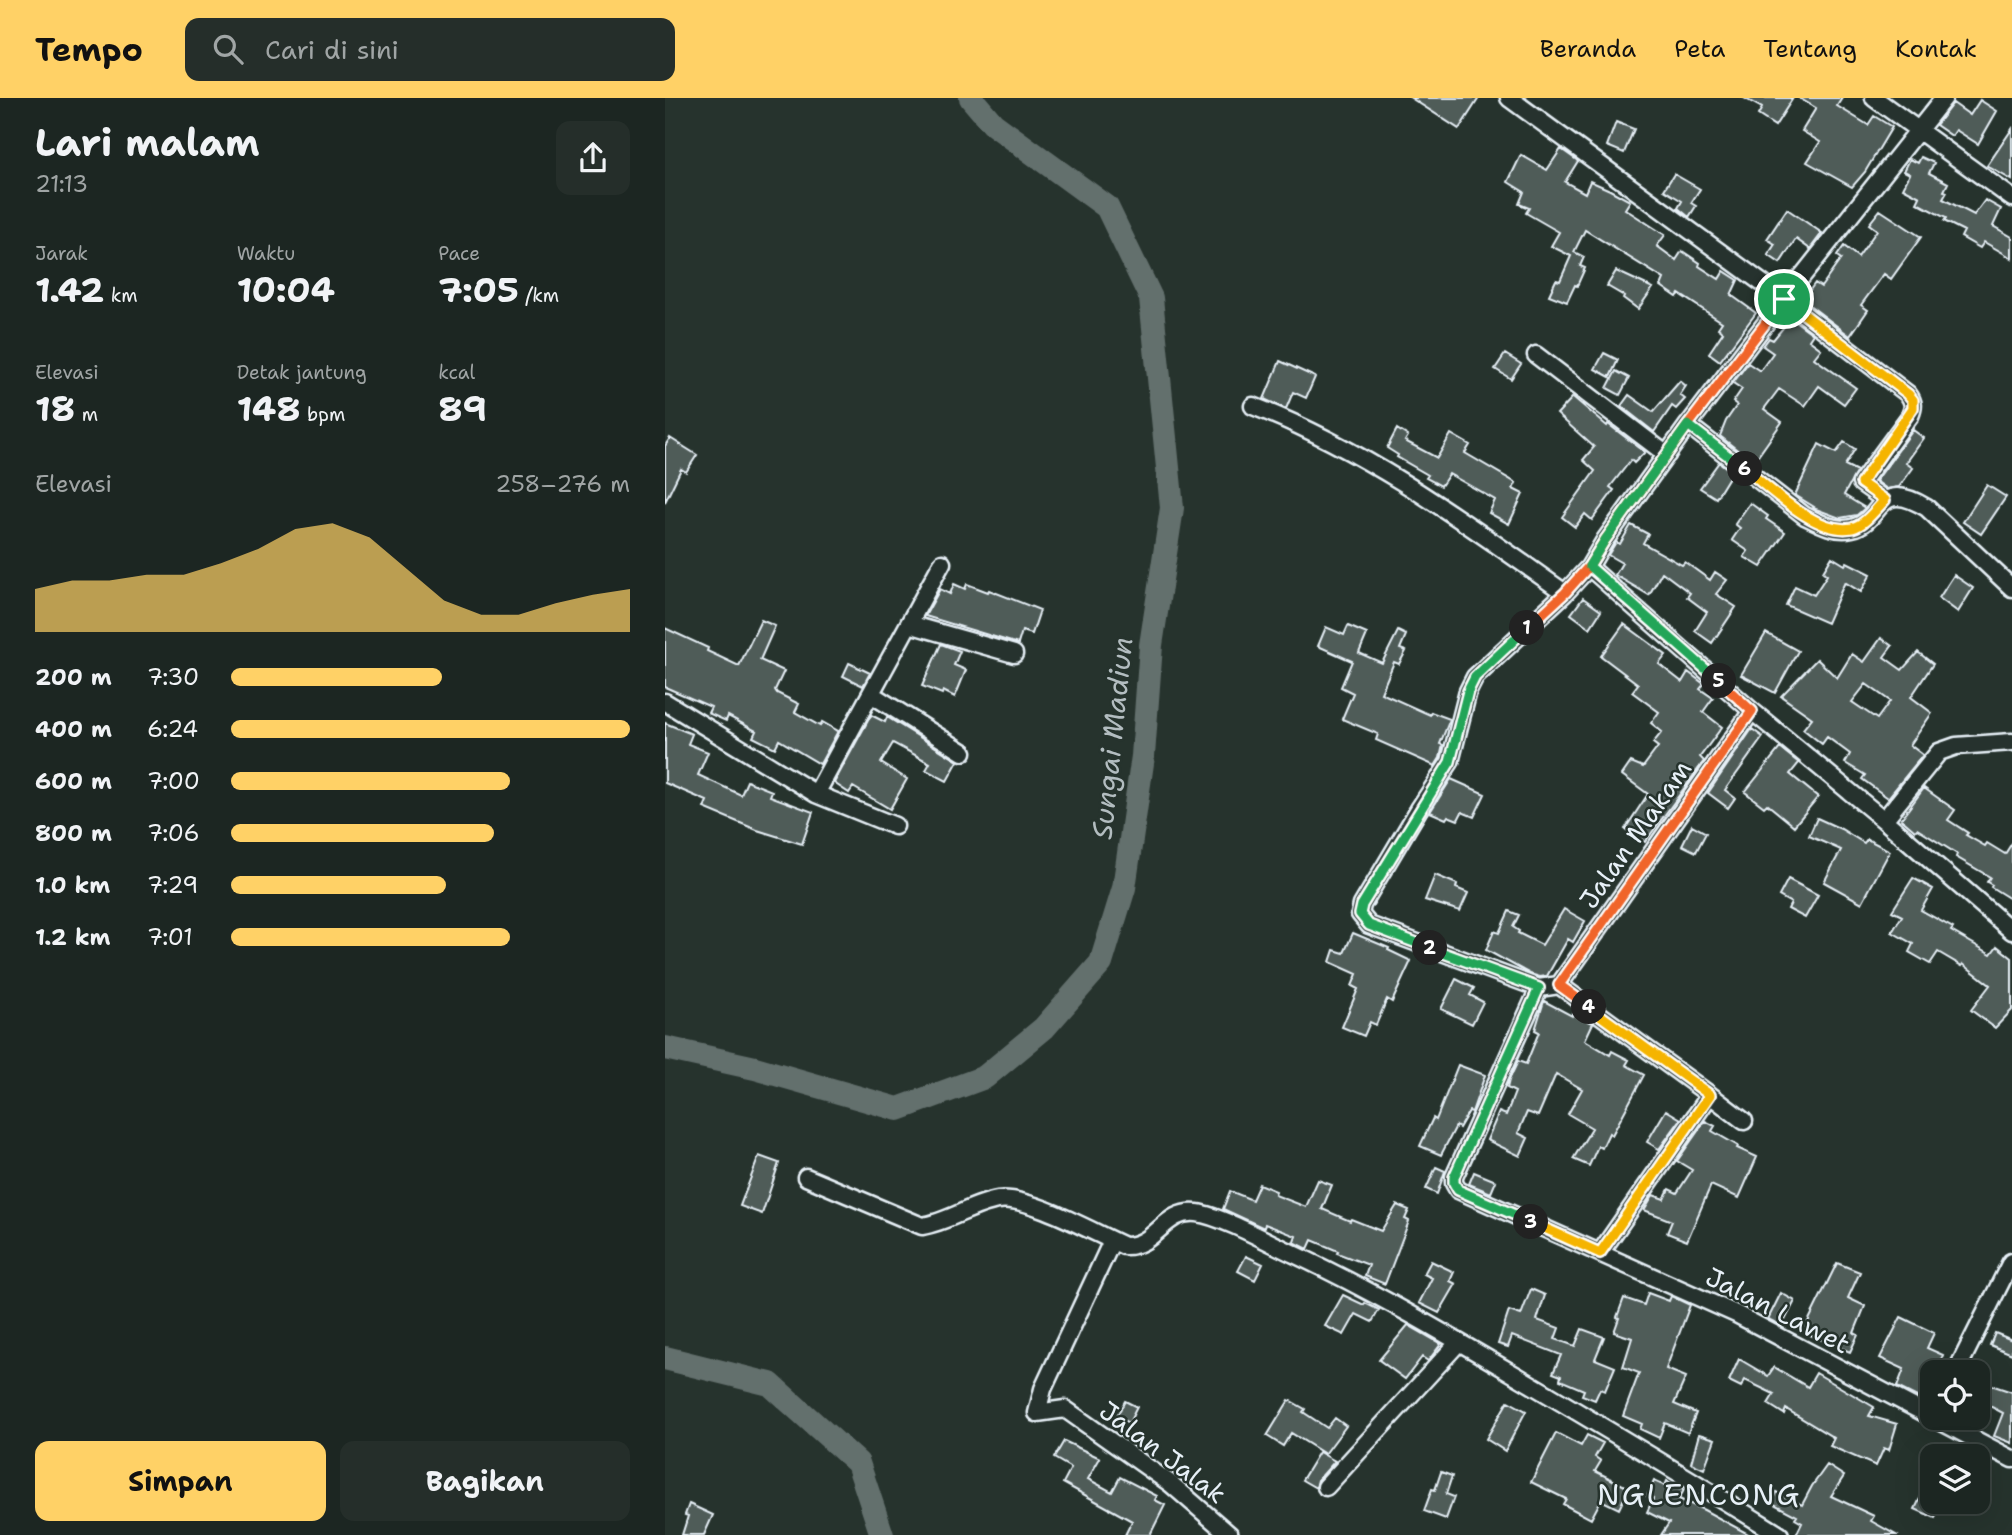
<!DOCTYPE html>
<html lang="id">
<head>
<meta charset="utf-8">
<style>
  :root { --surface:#1c2622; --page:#252e2a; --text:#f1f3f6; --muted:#a0a5a5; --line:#3a4340; --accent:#ffd166 }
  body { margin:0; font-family:"Shantell Sans",sans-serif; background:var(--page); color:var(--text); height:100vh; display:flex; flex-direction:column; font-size:26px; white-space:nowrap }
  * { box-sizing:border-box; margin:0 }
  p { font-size:23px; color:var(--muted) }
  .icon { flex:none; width:38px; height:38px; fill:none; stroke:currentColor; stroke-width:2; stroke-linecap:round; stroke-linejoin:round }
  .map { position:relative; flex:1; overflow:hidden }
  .details { display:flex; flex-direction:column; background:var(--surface); width:665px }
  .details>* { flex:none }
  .controls { position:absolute; left:1255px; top:1262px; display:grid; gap:14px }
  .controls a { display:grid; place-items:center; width:70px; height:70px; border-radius:14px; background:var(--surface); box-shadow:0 7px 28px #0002,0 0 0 2px var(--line); font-size:35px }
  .pin { position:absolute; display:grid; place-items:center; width:60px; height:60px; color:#fff; margin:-30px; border:4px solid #fff; border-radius:50%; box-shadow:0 2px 7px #0007 }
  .km { position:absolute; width:35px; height:35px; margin:-18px; border-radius:50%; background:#222; color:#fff; font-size:19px; line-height:35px; text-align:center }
  .round { display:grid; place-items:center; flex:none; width:74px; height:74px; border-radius:14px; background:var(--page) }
  .summary { display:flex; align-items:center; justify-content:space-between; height:119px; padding:0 35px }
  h1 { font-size:38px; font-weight:700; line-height:52px }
  .metrics { display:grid; grid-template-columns:repeat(3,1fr); gap:10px; height:119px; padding:7px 35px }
  .metrics div { display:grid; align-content:center }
  .metrics b { font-size:35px; font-weight:700 }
  .metrics small { font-size:19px; font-weight:400 }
  .metrics p { font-size:19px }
  .chart { height:196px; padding:14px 35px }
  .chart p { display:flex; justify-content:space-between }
  .chart svg { width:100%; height:126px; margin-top:7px; fill:var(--accent); opacity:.7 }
  .primary-button { display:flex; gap:14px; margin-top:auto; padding:14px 35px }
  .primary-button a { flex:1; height:80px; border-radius:14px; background:var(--accent); color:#111; font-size:28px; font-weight:700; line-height:80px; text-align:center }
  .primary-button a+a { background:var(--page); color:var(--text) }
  ul { padding:0 35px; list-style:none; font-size:23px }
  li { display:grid; grid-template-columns:112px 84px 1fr; align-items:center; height:52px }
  li i { height:18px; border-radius:9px; background:var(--accent) }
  header { display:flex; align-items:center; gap:42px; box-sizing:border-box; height:98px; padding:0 35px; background:var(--accent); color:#111 }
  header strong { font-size:33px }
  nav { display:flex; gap:38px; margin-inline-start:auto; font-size:24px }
  .search { width:490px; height:63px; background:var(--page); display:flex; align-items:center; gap:18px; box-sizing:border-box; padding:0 24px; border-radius:14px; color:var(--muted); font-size:26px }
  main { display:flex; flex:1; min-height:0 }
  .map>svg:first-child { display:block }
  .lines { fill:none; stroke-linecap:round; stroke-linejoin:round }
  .river { stroke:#636f6d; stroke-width:24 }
  .building { fill:#505c59; stroke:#e8f1f8; stroke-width:2; fill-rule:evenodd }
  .minor-casing { stroke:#e8f1f8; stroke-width:21 }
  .minor { stroke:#26332d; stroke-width:16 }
  .split-1-casing { stroke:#fff; stroke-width:14 }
  .split-2-casing { stroke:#fff; stroke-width:14 }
  .split-3-casing { stroke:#fff; stroke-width:14 }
  .split-4-casing { stroke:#fff; stroke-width:14 }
  .split-5-casing { stroke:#fff; stroke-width:14 }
  .split-6-casing { stroke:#fff; stroke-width:14 }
  .split-7-casing { stroke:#fff; stroke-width:14 }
  .split-1 { stroke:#f0652b; stroke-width:9 }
  .split-2 { stroke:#22a559; stroke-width:9 }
  .split-3 { stroke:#22a559; stroke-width:9 }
  .split-4 { stroke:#f5b400; stroke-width:9 }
  .split-5 { stroke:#f0652b; stroke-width:9 }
  .split-6 { stroke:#22a559; stroke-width:9 }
  .split-7 { stroke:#f5b400; stroke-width:9 }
  .labels { text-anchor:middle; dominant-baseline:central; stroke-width:5; stroke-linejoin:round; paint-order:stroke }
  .street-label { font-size:26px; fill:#e8f1f8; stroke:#26332d }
  .water-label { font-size:28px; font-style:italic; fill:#b3bdc0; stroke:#26332d }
  .quarter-label { font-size:30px; letter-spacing:2px; fill:#e8f1f8; stroke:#26332d }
</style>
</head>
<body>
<header>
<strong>Tempo</strong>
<div class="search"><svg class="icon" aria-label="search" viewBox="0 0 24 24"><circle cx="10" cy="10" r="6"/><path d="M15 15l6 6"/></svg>Cari di sini</div>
<nav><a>Beranda</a><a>Peta</a><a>Tentang</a><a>Kontak</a></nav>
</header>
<main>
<section class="details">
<div class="summary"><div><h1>Lari malam</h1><p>21:13</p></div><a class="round"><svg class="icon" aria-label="share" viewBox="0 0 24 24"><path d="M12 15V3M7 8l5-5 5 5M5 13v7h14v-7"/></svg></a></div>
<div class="metrics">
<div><p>Jarak</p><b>1.42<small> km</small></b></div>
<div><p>Waktu</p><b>10:04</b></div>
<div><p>Pace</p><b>7:05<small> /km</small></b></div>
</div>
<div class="metrics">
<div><p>Elevasi</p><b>18<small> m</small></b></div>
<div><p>Detak jantung</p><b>148<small> bpm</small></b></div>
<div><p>kcal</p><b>89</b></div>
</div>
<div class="chart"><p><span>Elevasi</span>258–276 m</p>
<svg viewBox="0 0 160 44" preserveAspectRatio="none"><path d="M0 44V29L10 26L20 26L30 24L40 24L50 20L60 15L70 8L80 6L90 11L100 22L110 33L120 38L130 38L140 34L150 31L160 29V44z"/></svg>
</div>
<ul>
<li><b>200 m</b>7:30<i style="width:53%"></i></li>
<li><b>400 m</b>6:24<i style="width:100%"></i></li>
<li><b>600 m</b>7:00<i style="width:70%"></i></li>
<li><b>800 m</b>7:06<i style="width:66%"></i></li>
<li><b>1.0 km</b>7:29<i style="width:54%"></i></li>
<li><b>1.2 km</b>7:01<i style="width:70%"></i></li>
</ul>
<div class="primary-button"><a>Simpan</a><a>Bagikan</a></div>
</section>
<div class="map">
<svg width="1347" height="1437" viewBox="0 0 1347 1437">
  <rect width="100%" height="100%" fill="#26332d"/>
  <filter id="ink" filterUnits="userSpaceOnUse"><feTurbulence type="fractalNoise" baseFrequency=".0143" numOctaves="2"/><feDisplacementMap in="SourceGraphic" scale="14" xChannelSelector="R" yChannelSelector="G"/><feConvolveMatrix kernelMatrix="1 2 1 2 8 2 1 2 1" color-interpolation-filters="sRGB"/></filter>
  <g filter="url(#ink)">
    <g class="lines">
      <path class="river" d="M0 950 90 970 233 1011 320 979 379 930 436 865 459 790 478 658 486 547 507 410 486 200 442 109 328 26 306 0
        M0 1260 105 1286 193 1365 217 1437"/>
    </g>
    <path class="building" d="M746 0H814L794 31Z
      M1079 0H1128L1110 28 1093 17 1097 10Z
      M1134 0H1177L1172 8 1203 27 1209 18 1227 29 1200 74 1187 89 1142 64 1155 44 1137 33 1151 10Z
      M1315 2 1332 13 1313 46 1291 32 1287 38 1271 27 1288 5 1305 17Z
      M951 24 969 31 959 55 942 48Z
      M1347 31V82L1322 68Z
      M896 51 913 63 900 84 920 95 925 83 945 92 965 103 960 111 1000 137 992 148 1011 162 1017 153 1035 165 1034 168 1054 181 1059 173 1073 182 1066 197 1091 215 1055 263 1044 255 1058 234 1053 230 1057 224 1014 196 1012 199 996 188 999 181 920 132 909 154 919 159 915 168 920 170 912 188 910 187 902 204 884 197 891 182 895 183 906 158 886 148 894 134 861 115 864 110 854 106 859 94 843 84 856 57 882 72Z
      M1256 59 1269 65 1264 75 1283 85 1279 93 1282 94 1278 101 1309 117 1320 102 1336 111 1328 128 1347 139V160L1319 144 1315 150 1296 139 1299 133 1279 123 1281 120 1252 105 1255 99 1238 90 1245 76 1239 73 1245 61 1253 65Z
      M1009 76 1035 91 1026 105 1031 108 1024 119 1013 110 1017 103 999 92Z
      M1122 111 1157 135 1145 151 1131 141 1115 165 1103 157 1110 146 1102 141Z
      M1215 112 1256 139 1226 181 1219 176 1196 207 1203 212 1185 238 1139 203V200L1150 185 1156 189 1176 161 1172 158 1179 148 1193 159 1212 132 1204 126Z
      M951 173 988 190 973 211 958 200 959 198 942 188Z
      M1126 220 1148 236 1144 242 1156 251 1149 260 1191 290 1179 306 1154 288 1140 308 1114 291 1099 311 1117 324 1091 361 1094 362 1091 367 1055 338 1061 323 1072 307 1068 304 1077 291 1068 285 1083 265 1095 273 1108 255 1098 248 1104 240 1108 242Z
      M939 255 953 262 945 279 930 271Z
      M840 256 856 266 846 281 830 271Z
      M615 263 650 279 641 300 628 294 621 311 599 301Z
      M951 273 964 280 955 297 942 290Z
      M1015 283 1021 288 1015 297 1020 301 1011 311 1007 308 989 334 956 308 964 297 988 314Z
      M908 299 942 328 943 326 980 354 969 365 966 362 945 389 949 392 927 422 920 416 910 429 897 419 930 373 918 362 929 349 892 316Z
      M732 331 743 338 740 343 772 360 786 336 805 347 800 355 851 385 848 391 858 396 844 426 824 415 830 402 784 376 776 388 761 380 763 377 732 359 733 357 722 350Z
      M1248 332 1259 340 1241 365 1248 370 1234 389 1222 391 1211 383Z
      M5 340 32 357 21 374 16 371 0 404V348Z
      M1179 344 1190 351 1180 367 1192 373 1179 397 1200 410 1192 417 1175 420 1148 410 1149 409 1130 397 1154 346 1171 355Z
      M1054 364 1067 374 1051 400 1035 390Z
      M1322 387 1341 399 1316 436 1298 424Z
      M1085 405 1103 418 1101 421 1120 434 1096 469 1079 459 1083 453 1067 442 1075 430 1070 426Z
      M966 427 983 436 978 445 1017 467 1020 464 1045 482 1050 474 1062 482 1051 496 1071 509 1047 545 1030 533 1042 514 1022 499 1025 495 997 474 984 497 950 477 957 465 943 457 951 444 955 446Z
      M1167 459 1180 467 1182 464 1206 476 1196 494 1181 485 1179 486 1162 525 1121 507 1130 488 1149 497 1162 477 1158 474Z
      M1289 477 1308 490 1293 514 1274 500Z
      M289 486 300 491 302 486 323 494 324 492 375 512 367 536 357 533 353 546 260 518 275 491 285 496Z
      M918 500 936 513 925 530 906 516Z
      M96 522 110 528 95 562 119 573 110 592 112 595 134 606 130 614 155 628 157 624 173 633 155 666 114 642 110 650 88 639 91 633 63 618 61 623 43 615 46 609 0 589V530L43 550 42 553 74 568Z
      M959 526 1001 557 994 566 1017 584 1023 574 1039 586 1035 591 1048 600 1038 614 1057 629 1035 659 1039 663 980 744 960 731 983 696 957 677 966 664 978 669 993 649 988 645 997 634 986 625 994 614 967 594 973 586 936 558Z
      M683 528 702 536 694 555 717 565 733 533 741 537 735 551 741 553 734 566 729 564 716 595 765 617 766 614 785 621 775 646 778 647 775 660 770 668 711 642 713 636 677 621 688 595 676 589 687 563 653 548 661 529 679 537Z
      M1101 535 1133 553 1110 595 1076 577Z
      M1216 540 1227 548 1219 559 1237 572 1253 554 1268 566 1246 599 1267 615 1245 647 1258 657 1223 700 1197 681 1200 677 1180 665 1185 656 1162 639 1157 646 1138 631 1147 620 1116 598 1152 561 1172 580 1187 556 1199 564ZM1201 586 1225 603 1212 621 1187 604Z
      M276 546 295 553 289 567 301 572 290 599 278 593 277 596 257 588Z
      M184 565 205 575 198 588 178 578Z
      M206 617 220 624 222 619 293 663 282 683 261 672 265 665 228 645 216 665 242 681 225 711 188 689 184 695 169 685Z
      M0 625 27 636 23 646 43 654 33 677 76 697 82 683 107 693 105 698 148 714 137 746 92 732 39 710 42 703 0 685Z
      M1087 631 1098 639 1060 692 1070 700 1063 710 1043 695Z
      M1115 650 1134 665 1125 676 1153 699 1129 728 1102 706 1099 709 1080 694Z
      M786 681 820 696 809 719 797 714 793 722 783 718 781 721 765 714Z
      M1259 690 1290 712 1283 722 1303 735 1301 737 1320 748 1322 745 1340 756 1347 745V802L1326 789 1327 787 1322 784 1325 779 1291 759 1292 756 1252 731 1250 733 1236 721Z
      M1152 720 1176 731 1199 745 1202 741 1225 753 1197 805 1159 784 1176 752 1144 738Z
      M1027 727 1041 735 1031 754 1017 747Z
      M770 777 792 786 791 790 803 795 795 813 760 802Z
      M1248 780 1268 791 1256 812 1288 830 1286 833 1326 856 1332 848 1347 860V912L1330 930 1306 912 1325 887 1298 866 1297 868 1273 854 1265 866 1244 854 1248 846 1227 834 1237 818 1227 813Z
      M1123 781 1153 797 1140 820 1123 811 1126 805 1114 798Z
      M899 811 920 823 908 844 903 841 882 878 875 879 865 876 821 852 829 833 834 835 844 813 854 817 848 829 854 833 853 835 877 847Z
      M688 835 724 850 723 852 746 863 727 904 722 901 711 927 705 924 699 938 677 929 693 891 687 888 692 876 665 864 669 852 679 855Z
      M791 881 809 890 805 897 818 904 807 926 776 911Z
      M879 903 907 918 908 916 928 925 920 942 945 957 947 953 964 962 961 967 979 977 947 1037 944 1035 937 1050 933 1048 924 1068 908 1061 927 1030 903 1016 917 991 891 976 873 1018 862 1014 853 1035 863 1040 855 1058 822 1042 834 1014 841 1017 845 1007 850 994 842 990 844 982 853 963 861 966 874 934 870 932Z
      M793 967 820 977 807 1014 804 1013 794 1030 791 1028 776 1057 755 1048 768 1020 771 1022Z
      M1001 1012 1016 1021 994 1051 982 1044Z
      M1040 1023 1050 1028 1047 1033 1073 1048 1072 1050 1092 1059 1074 1100 1046 1087 1022 1143 1002 1135 1007 1123 979 1112 988 1097 999 1101 1004 1091 1012 1095 1027 1072 1012 1063Z
      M94 1058 114 1065 97 1116 75 1108Z
      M771 1069 780 1073 772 1096 761 1091Z
      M809 1074 831 1083 826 1095 804 1086Z
      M653 1082 667 1087 657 1111 685 1123 686 1121 716 1133 732 1107 744 1112 740 1121 744 1123 720 1186 700 1178 704 1167 672 1155 673 1153 647 1142 643 1151 629 1144 631 1138 600 1126 599 1130 558 1111 565 1093 587 1102 594 1086 611 1093 610 1097 641 1109Z
      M581 1158 598 1166 590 1182 573 1173Z
      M766 1163 789 1174 785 1183 791 1186 774 1215 754 1205 767 1180 759 1176Z
      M1172 1165 1195 1174 1183 1200 1200 1208 1189 1235 1193 1237 1185 1254 1138 1234Z
      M866 1191 880 1197 872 1222 894 1230 890 1241 910 1248 917 1231 939 1239 930 1261 950 1269 940 1293 935 1291 930 1302 917 1297 919 1292 895 1282 896 1278 888 1275 896 1257 847 1238 843 1249 833 1246 844 1213 856 1217Z
      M983 1195 1004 1203 1006 1198 1025 1207 1001 1271 1021 1279 1009 1306 1031 1315 1023 1335 1000 1325 994 1340 975 1331 977 1326 958 1318 974 1275 958 1269 967 1240 949 1234 954 1220 952 1219 959 1200 979 1207Z
      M1116 1195 1130 1203 1117 1228 1103 1221Z
      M678 1197 699 1207 700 1205 714 1212 707 1224 691 1216 679 1237 660 1228Z
      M1236 1219 1269 1235 1262 1250 1278 1257 1271 1274H1267V1282L1258 1302 1232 1289 1239 1271 1215 1260Z
      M743 1227 776 1246 763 1263 757 1259 740 1281 714 1262Z
      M1330 1235 1347 1242V1256L1325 1247Z
      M1074 1261 1103 1278 1109 1269 1143 1289 1151 1275 1209 1309 1204 1318 1232 1326 1224 1352 1219 1350 1211 1368 1165 1348 1169 1340 1121 1311 1119 1316 1103 1306 1109 1296 1080 1282 1076 1289 1064 1283Z
      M1326 1287 1347 1294V1345L1329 1338 1338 1315 1319 1305Z
      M624 1302 640 1311 638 1314 662 1330 670 1320 681 1328 660 1356 626 1335 618 1348 602 1338Z
      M460 1303 472 1309 464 1325 451 1319Z
      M843 1303 861 1313 840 1353 821 1341Z
      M891 1335 916 1348 922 1337 938 1345 930 1359 936 1363 930 1373 964 1390 954 1411 936 1402 926 1421 898 1406 901 1401 866 1384Z
      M1034 1336 1050 1341 1039 1371 1026 1365Z
      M399 1343 435 1360 423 1381 447 1394 455 1379 492 1398 490 1402 500 1407 485 1437H460L467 1423 398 1385 406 1370 389 1360Z
      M654 1354 670 1363 653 1382 651 1390 637 1382Z
      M1162 1367 1179 1378 1166 1398 1209 1418 1206 1423 1231 1437H1131L1137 1425 1130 1421 1132 1418 1107 1405 1111 1394 1137 1407 1147 1388Z
      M776 1374 787 1378 781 1396 789 1399 781 1421 759 1413 767 1391 770 1392Z
      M1267 1375V1404L1277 1406 1270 1420 1250 1411Z
      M989 1383 1000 1388 1002 1383 1019 1392 1014 1401 1039 1412 1085 1437H996L1004 1425 982 1414 988 1401 982 1398Z
      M24 1406 48 1417 39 1437H17L23 1418 20 1417Z"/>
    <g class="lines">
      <g class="minor-casing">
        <path id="minor" d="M844 0 1119 201 1243 296C1249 304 1249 309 1245 318L1196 385 1220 402
          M1209 0 1347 100
          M871 257 1002 357
          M588 308C702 352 801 425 900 495
          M1023 327 1140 418C1154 425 1170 434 1187 430 1219 423 1210 379 1262 410L1347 490
          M924 469 1087 613 1219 722 1347 833
          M244 526 349 556
          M206 596 298 654
          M0 604 151 696 230 728
          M151 696 277 465
          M1219 722 1274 654 1291 648 1347 644
          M894 887 1087 613
          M874 890 789 1079V1085L793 1092 1071 1216 1267 1319
          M1045 997 1079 1023
          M141 1079 257 1128C284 1124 307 1106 333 1102 363 1097 429 1135 459 1148 492 1149 498 1111 532 1115 556 1118 605 1145 629 1156 706 1192 779 1235 852 1278 940 1330 1028 1383 1115 1437
          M447 1143 378 1291 372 1315 400 1311 506 1386 565 1437
          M935 1155 1045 997 894 887 874 890 704 827 695 816 697 807 754 711 785 664 803 593 810 579 900 495 924 469 940 442 1023 327 1119 201 1279 0
          M1291 1274 1346 1164
          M1269 1320 1347 1361
          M661 1389 794 1244"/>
      </g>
      <use href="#minor" class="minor"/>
    </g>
  </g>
  <g class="lines" filter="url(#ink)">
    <g class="split-1-casing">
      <path id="split-1" d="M862 530 900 495 924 468 940 442 1023 327 1119 201"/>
    </g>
    <g class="split-2-casing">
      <path id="split-2" d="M765 850 704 827 695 816 697 807 785 664 803 593 810 579 862 530"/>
    </g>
    <g class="split-3-casing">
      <path id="split-3" d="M765 850 874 890 789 1079V1085L793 1092 866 1124"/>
    </g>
    <g class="split-4-casing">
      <path id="split-4" d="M866 1124 935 1155 1045 997 924 909"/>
    </g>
    <g class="split-5-casing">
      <path id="split-5" d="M924 909 894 887 1087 613 1054 583"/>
    </g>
    <g class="split-6-casing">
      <path id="split-6" d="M1054 583 924 468 940 442 1023 327 1080 371"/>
    </g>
    <g class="split-7-casing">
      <path id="split-7" d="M1080 371C1106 391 1151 437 1187 430 1200 427 1211 411 1220 402L1196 385 1248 310V302L1243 296 1119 201"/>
    </g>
    <use href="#split-1" class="split-1"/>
    <use href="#split-2" class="split-2"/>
    <use href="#split-3" class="split-3"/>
    <use href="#split-4" class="split-4"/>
    <use href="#split-5" class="split-5"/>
    <use href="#split-6" class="split-6"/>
    <use href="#split-7" class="split-7"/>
  </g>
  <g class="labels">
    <g class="street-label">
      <text transform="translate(970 736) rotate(-55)">Jalan Makam</text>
      <text transform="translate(1113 1212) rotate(27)">Jalan Lawet</text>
      <text transform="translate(498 1354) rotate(37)">Jalan Jalak</text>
    </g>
    <g class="water-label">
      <text transform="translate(447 640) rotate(-84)">Sungai Madiun</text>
    </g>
    <g class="quarter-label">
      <text x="1034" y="1396">NGLENCONG</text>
    </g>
  </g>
</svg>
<div class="controls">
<a><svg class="icon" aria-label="locate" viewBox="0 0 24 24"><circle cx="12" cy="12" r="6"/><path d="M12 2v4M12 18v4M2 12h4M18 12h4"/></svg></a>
<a><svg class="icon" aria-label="layers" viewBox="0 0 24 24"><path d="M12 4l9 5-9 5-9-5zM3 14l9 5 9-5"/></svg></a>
</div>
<div class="pin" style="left:1119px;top:201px;background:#1e9e55"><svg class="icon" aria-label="arrive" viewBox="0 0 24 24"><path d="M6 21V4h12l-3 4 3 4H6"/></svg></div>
<b class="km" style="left:862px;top:530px">1</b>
<b class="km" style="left:765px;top:850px">2</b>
<b class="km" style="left:866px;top:1124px">3</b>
<b class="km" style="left:924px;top:909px">4</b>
<b class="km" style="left:1054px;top:583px">5</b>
<b class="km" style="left:1080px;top:371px">6</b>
</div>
</main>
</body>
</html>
